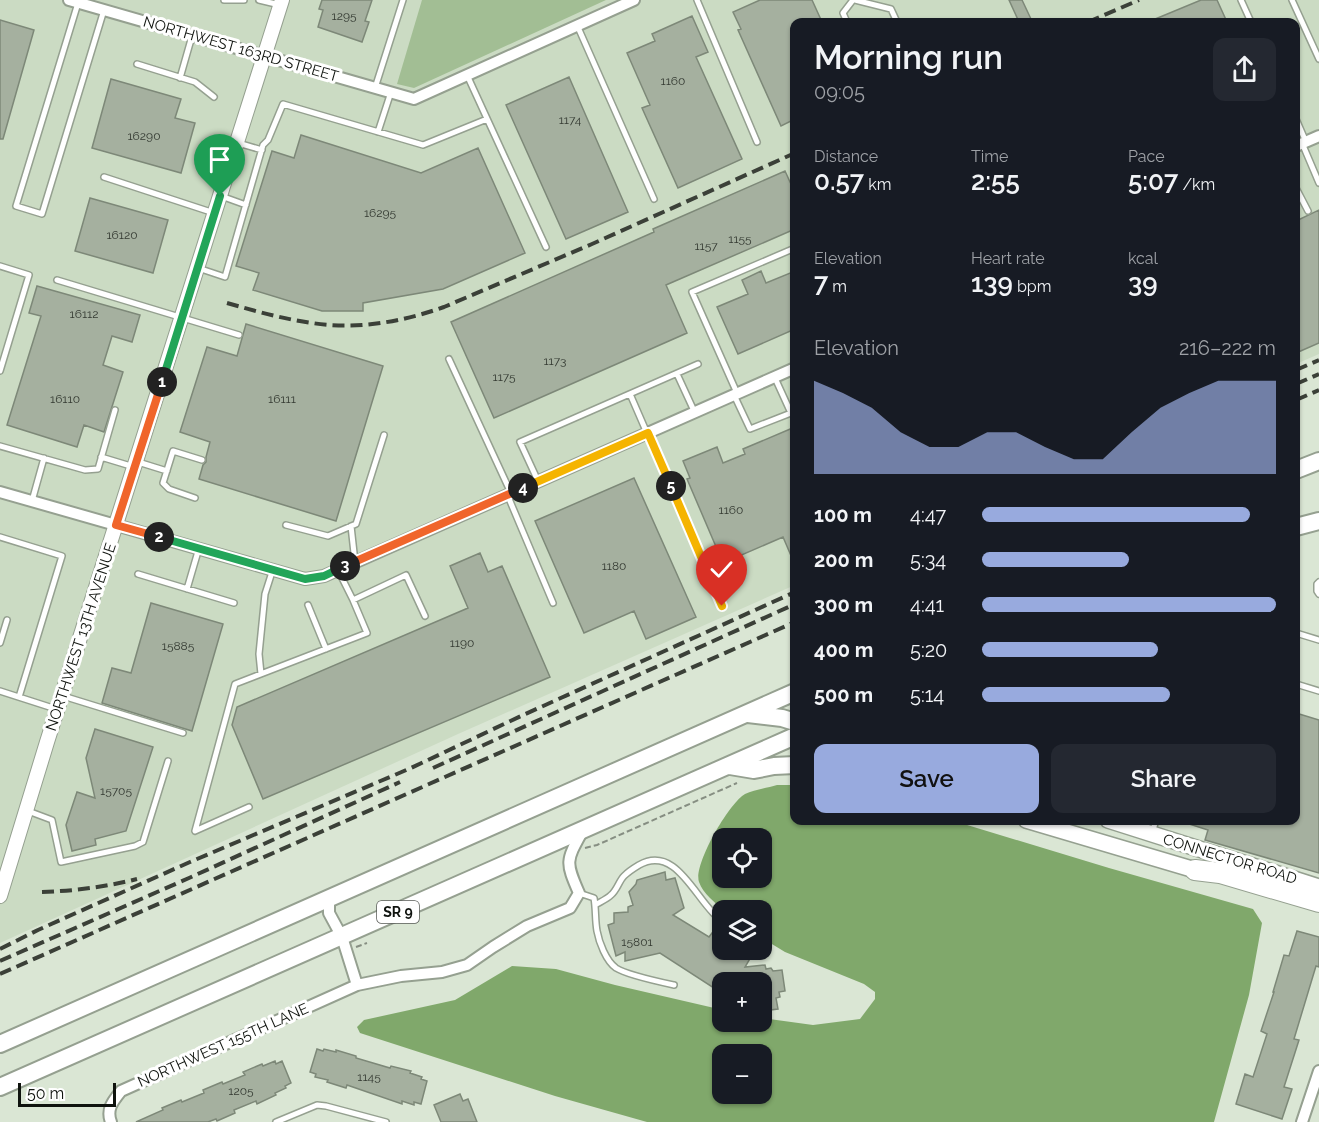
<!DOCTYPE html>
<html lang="en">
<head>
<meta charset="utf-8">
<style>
  :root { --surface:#171b24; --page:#242831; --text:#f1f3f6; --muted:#9ea1a6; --accent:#98aade }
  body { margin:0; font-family:Raleway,sans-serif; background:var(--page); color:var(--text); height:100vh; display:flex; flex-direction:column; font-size:22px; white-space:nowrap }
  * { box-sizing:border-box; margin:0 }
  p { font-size:20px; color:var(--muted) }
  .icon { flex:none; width:33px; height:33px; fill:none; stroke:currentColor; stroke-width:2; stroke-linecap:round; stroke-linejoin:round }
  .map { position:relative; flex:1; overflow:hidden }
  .drawer { position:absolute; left:790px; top:18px; width:510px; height:807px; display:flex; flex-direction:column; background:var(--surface); border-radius:12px; box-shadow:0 2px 4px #0004 }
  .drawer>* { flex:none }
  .controls { position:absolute; left:712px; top:828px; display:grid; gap:12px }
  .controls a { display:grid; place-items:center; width:60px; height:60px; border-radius:12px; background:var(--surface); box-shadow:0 2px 4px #0004; font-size:30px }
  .scale { position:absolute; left:18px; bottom:15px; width:98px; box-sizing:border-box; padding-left:6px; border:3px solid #0f130e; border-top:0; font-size:16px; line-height:21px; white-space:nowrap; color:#0f130e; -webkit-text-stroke:4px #fff; paint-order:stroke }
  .pin { position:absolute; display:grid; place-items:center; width:51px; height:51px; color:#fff; margin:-62px -26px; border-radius:50% 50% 50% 0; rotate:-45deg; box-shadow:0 0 6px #0007 }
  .pin .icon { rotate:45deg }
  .km { position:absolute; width:30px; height:30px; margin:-15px; border-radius:50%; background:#222; color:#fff; font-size:16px; line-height:30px; text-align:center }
  .round { display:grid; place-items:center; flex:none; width:63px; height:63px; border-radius:12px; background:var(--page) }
  .summary { display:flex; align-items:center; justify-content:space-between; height:102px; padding:0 24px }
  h1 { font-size:33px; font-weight:600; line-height:45px }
  .metrics { display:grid; grid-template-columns:repeat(3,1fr); gap:9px; height:102px; padding:6px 24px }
  .metrics div { display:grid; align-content:center }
  .metrics b { font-size:26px; font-weight:600 }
  .metrics small { font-size:16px; font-weight:400 }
  .metrics p { font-size:16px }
  .chart { height:168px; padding:12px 24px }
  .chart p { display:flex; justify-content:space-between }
  .chart svg { width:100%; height:108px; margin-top:6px; fill:var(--accent); opacity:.7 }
  .cta { display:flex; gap:12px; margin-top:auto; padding:12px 24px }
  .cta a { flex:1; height:69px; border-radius:12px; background:var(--accent); color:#111; font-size:24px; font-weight:600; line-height:69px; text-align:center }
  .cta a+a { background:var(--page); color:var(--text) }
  ul { padding:0 24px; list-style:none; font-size:20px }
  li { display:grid; grid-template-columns:96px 72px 1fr; align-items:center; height:45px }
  li i { height:15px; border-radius:8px; background:var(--accent) }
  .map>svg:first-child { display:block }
  .built { fill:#cbdbc3 }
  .green { fill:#a2be94 }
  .water { fill:#80a86b; fill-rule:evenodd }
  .building { fill:#a5b09f; stroke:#7d8878; stroke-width:1.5 }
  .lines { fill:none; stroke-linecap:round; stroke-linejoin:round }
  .service-casing { stroke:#95a090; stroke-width:8 }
  .minor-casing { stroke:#95a090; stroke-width:14 }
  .tertiary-casing { stroke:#95a090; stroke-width:16 }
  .secondary-casing { stroke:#95a090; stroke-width:18 }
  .primary-casing { stroke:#95a090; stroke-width:20 }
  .motorway-casing { stroke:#95a090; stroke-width:22 }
  .path { stroke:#868e82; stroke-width:2; stroke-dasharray:6 3; stroke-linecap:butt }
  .service { stroke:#fff; stroke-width:5 }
  .minor { stroke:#fff; stroke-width:10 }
  .tertiary { stroke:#fff; stroke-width:14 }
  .secondary { stroke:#fff; stroke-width:15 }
  .primary { stroke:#fff; stroke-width:16 }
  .motorway { stroke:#fff; stroke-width:20 }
  .rail { stroke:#3b4038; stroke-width:4; stroke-dasharray:12 6; stroke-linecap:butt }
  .split-1-casing { stroke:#fff; stroke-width:12 }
  .split-2-casing { stroke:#fff; stroke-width:12 }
  .split-3-casing { stroke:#fff; stroke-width:12 }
  .split-4-casing { stroke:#fff; stroke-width:12 }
  .split-5-casing { stroke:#fff; stroke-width:12 }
  .split-6-casing { stroke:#fff; stroke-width:12 }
  .split-1 { stroke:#22a559; stroke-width:8 }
  .split-2 { stroke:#f0652b; stroke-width:8 }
  .split-3 { stroke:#22a559; stroke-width:8 }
  .split-4 { stroke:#f0652b; stroke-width:8 }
  .split-5 { stroke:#f5b400; stroke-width:8 }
  .split-6 { stroke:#f5b400; stroke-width:8 }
  .labels { text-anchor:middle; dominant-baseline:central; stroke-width:6; stroke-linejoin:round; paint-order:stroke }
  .number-label { font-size:12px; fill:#343a32 }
  .shield { fill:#fff; stroke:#575a56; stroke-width:1.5 }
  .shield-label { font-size:14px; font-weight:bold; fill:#0f130e }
  .street-label { font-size:15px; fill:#0f130e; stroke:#fff }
</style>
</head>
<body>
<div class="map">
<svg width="1319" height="1122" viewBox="0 0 1319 1122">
  <rect width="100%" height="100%" fill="#dae6d4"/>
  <path class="built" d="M0 0H1319V354L1296 364V22H795V585L458 734 0 943Z"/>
  <path class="green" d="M422 0H606L414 88 397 84Z"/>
  <path class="water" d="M777 785H795V820L954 821 1109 868 1253 909 1262 923 1249 995 1214 1122H647L555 1096 360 1033 357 1027 364 1020 455 1000 512 966 556 969 615 985 723 1010V1022H762V1018L813 1025 860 1019 875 999V992L864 984 785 952 762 938V910H723C715 902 703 894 699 882 693 865 729 803 745 794 754 790 767 788 777 785ZM723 838H762V878H723ZM723 1054H762V1094H723Z"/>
  <path class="building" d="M322 0H372L365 21 369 22 362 42 318 27 323 10 319 9Z
    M760 0H812L822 22H795V119L781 126 738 30 741 29 733 12Z
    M1009 0H1022L1031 19 1024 22H1019Z
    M1201 0H1217L1227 22H1148Z
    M692 16 708 52 696 57 742 159 678 188 642 108 650 105 627 53 655 41 652 34Z
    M0 20 34 30 3 139H0Z
    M569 77 628 212 566 239 506 105Z
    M111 79 181 99 175 118 195 123 181 173 92 148Z
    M301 135 421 173 478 148 525 253 443 289 363 303V311H322L253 290 259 273 236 266 272 151 294 158Z
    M785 171 795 193V229L666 285 687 333 494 418 451 322 654 232 653 229Z
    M90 198 168 220 153 273 75 251Z
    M1319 210V343L1296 353V221Z
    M761 271 766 283 795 271V329L738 354 717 307 748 294 742 280Z
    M37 286 140 315 132 342 112 336 103 365 123 372 104 432 84 425 77 447 7 425 41 316 29 313Z
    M246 324 383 366 336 521 199 479 203 465 206 462V457L210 442 180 432 207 347 237 356Z
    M795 427V565L783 537 723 563 687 479 690 478 683 461 717 447 723 463 745 454 743 449Z
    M634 478 696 617 646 639 634 611 584 633 535 521Z
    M480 553 488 572 502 566 550 677 263 799 232 725 237 707 468 608 450 566Z
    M151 603 223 624 192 731 102 703 112 668 131 673Z
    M1296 713 1319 720V873L1205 840 1208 830 1186 823V820H1296Z
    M95 729 153 747 126 831 95 839 96 845 72 851 66 825 77 792 95 798 86 758Z
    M665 872 666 880 675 878 684 908 673 915 709 937 715 929 723 934V950H755L745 967 765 965 766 969 771 968 773 971 782 970 785 991 779 992 780 997 776 998 778 1009 762 1011V982H723V987L720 992 660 953 625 961V952L616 956 608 925 614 923V913L628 912V907L633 905 629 892 636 884 637 880Z
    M1297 931 1319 937V967L1316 966 1294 1039 1299 1040 1284 1087 1292 1089 1282 1119 1236 1104 1245 1074 1253 1077 1267 1034 1261 1031 1274 992H1273L1284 955 1289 956Z
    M317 1049 323 1051 324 1049 336 1052V1050L356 1056V1058L390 1068 391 1066 411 1071 410 1073 422 1077 421 1079 427 1081 421 1104 414 1102V1105L402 1101V1104L347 1085 346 1088 327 1082 328 1080 315 1077 316 1074 310 1072Z
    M275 1061 276 1064 282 1061 291 1083 285 1086 286 1088 275 1093 276 1095 257 1104 256 1101 234 1110 235 1113 217 1121 216 1119 208 1122H136L163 1110 162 1108 181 1100 182 1102 204 1093 203 1090 222 1082 223 1084 245 1075 243 1072 262 1064 263 1066Z
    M460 1094 463 1101 468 1099 477 1122H441L434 1105Z"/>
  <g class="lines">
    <g class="service-casing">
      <path id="service" d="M224 0H244
        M259 0 280 5
        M697 0 757 142
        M855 0 891 9 897 22
        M1241 0 1251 22
        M1292 0 1319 59
        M78 3 16 206 42 214 104 10
        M847 22 843 13 853 0
        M577 25 654 199
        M137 64 195 82 214 97
        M467 75 546 247
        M180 78 192 36
        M375 88 403 0
        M1296 119 1306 142
        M378 132 391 92
        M238 143 262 150
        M1302 143 1319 183
        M104 177 214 213
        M1296 188 1308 211
        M221 196 246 205
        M0 266 29 275 0 371
        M198 268 225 277 263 145 268 140 283 104 423 145 487 119
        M57 280 239 335
        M449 359 511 493
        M677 374 695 413
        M737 393 692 292 795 248
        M630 394 722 606
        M734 395 750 429 791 413 775 378
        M0 446 85 470 98 469 115 410
        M101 457 134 467
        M138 462 167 471
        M538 481 520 442 698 364
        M507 494 553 603
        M195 498 169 489 163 483 173 451 202 460
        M32 501 44 458
        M286 525 328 536 356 524 384 435
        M351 526 355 562
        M0 537 62 556 19 697
        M338 570 353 600 406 575 425 616
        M138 574 234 603
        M1319 582 1317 584V591L1319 594
        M187 589 199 548
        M308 605 326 649
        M1296 633 1319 640
        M0 643 7 620
        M261 674 259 654 265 594 273 569
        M1296 684 1319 691
        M0 691 56 709
        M63 696 183 733
        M249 807 195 831 235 684 367 633 353 600
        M28 811 52 820 61 862 135 846 143 842 168 761
        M1152 833 1156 820
        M579 893 594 898C596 909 595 920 597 931 599 942 606 961 616 968 627 975 660 982 674 985
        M595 905C600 902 607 899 611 895 617 890 619 881 624 876 628 872 634 868 639 865 678 843 697 905 723 922
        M276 1122 317 1105 326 1106 386 1122"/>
    </g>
    <g class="minor-casing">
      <path id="minor" d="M69 0 414 99 634 0
        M1296 146 1319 136
        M0 492 305 579 324 576 795 368
        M329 898V913L342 937 357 985
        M111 1122C106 1109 113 1101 121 1091L357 985 401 976 442 972 467 965 493 947 527 926 570 908 579 893C565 861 566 861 583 830
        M1302 1122 1319 1071"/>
    </g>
    <g class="tertiary-casing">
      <path id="tertiary" d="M0 896 47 742 282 0"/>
    </g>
    <g class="secondary-casing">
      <path id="secondary" d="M1026 820 1195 870
        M1108 820 1319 887"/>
    </g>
    <g class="primary-casing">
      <path id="primary" d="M1296 470 1319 461
        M1296 527 1319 521
        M748 714 782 718 795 722
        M730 766 754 770 774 766 795 765
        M0 1044 795 692
        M0 1087 795 736"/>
    </g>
    <g class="motorway-casing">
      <path id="motorway" d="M1195 870 1220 873 1319 902"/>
    </g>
    <path class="path" d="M585 848 597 845 737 783
      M356 947 367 943"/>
    <use href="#service" class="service"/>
    <use href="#minor" class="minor"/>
    <use href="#tertiary" class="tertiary"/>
    <use href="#secondary" class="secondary"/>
    <use href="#primary" class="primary"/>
    <use href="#motorway" class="motorway"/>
    <path class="rail" d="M1088 22 1139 0
      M227 303C255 311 283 319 312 323 356 330 402 322 444 307L592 244 795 153
      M1296 370 1319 360
      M1296 384 1319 374
      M1296 400 1319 390
      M433 768 795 604
      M42 892C74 891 105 887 137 879
      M0 949 38 930 190 862 411 768 521 716 795 592
      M0 961 189 878 400 782
      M0 974 795 622"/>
  </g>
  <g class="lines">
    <g class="split-1-casing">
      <path id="split-1" d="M162 382 220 196"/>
    </g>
    <g class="split-2-casing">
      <path id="split-2" d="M159 537 116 525 162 382"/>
    </g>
    <g class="split-3-casing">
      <path id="split-3" d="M159 537 305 579 324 576 345 566"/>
    </g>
    <g class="split-4-casing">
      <path id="split-4" d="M345 566 523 488"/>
    </g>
    <g class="split-5-casing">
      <path id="split-5" d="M523 488 648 433 671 486"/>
    </g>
    <g class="split-6-casing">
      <path id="split-6" d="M671 486 722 606"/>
    </g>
    <use href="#split-1" class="split-1"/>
    <use href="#split-2" class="split-2"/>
    <use href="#split-3" class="split-3"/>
    <use href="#split-4" class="split-4"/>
    <use href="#split-5" class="split-5"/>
    <use href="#split-6" class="split-6"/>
  </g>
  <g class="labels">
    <g class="number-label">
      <text x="344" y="16">1295</text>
      <text x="673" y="81">1160</text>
      <text x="570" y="120">1174</text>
      <text x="144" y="136">16290</text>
      <text x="380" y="213">16295</text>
      <text x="122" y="235">16120</text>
      <text x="740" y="239">1155</text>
      <text x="706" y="246">1157</text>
      <text x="84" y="314">16112</text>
      <text x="555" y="361">1173</text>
      <text x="504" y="377">1175</text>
      <text x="65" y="399">16110</text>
      <text x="282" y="399">16111</text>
      <text x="731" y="510">1160</text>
      <text x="614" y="566">1180</text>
      <text x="462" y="643">1190</text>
      <text x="178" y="646">15885</text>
      <text x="116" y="791">15705</text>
      <text x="637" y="942">15801</text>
      <text x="369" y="1077">1145</text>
      <text x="241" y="1091">1205</text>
    </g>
    <rect class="shield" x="377" y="901" width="42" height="22" rx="4.5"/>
    <g class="shield-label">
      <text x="398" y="912">SR 9</text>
    </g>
    <g class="street-label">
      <text transform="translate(241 49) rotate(16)">NORTHWEST 163RD STREET</text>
      <text transform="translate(81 637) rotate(-72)">NORTHWEST 13TH AVENUE</text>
      <text transform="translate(1230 859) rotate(17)">CONNECTOR ROAD</text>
      <text transform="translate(223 1045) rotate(-24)">NORTHWEST 155TH LANE</text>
    </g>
  </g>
</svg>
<div class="controls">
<a><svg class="icon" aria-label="locate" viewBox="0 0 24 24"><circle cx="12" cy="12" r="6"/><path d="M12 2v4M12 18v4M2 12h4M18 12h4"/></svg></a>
<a><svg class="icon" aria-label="layers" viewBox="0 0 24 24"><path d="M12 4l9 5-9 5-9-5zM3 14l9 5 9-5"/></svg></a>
<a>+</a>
<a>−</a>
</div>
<div class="scale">50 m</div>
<div class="pin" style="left:220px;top:196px;background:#1e9e55"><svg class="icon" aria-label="arrive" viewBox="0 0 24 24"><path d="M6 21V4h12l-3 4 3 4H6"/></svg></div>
<div class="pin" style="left:722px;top:606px;background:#d93025"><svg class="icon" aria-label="check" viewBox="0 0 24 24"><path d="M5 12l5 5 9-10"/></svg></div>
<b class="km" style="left:162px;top:382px">1</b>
<b class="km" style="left:159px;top:537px">2</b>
<b class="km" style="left:345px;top:566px">3</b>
<b class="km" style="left:523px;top:488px">4</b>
<b class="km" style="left:671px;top:486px">5</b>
<section class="drawer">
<div class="summary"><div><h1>Morning run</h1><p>09:05</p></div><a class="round"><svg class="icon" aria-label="share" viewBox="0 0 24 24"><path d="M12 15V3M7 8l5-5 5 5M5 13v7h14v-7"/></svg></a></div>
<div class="metrics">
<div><p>Distance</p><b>0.57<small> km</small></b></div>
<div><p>Time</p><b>2:55</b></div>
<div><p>Pace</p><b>5:07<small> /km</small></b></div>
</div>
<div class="metrics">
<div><p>Elevation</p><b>7<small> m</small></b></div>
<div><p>Heart rate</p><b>139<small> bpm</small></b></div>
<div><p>kcal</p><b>39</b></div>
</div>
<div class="chart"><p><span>Elevation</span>216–222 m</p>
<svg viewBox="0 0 160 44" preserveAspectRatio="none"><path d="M0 44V6L10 11L20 17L30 27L40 33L50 33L60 27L70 27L80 33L90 38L100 38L110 27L120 17L130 11L140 6L150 6L160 6V44z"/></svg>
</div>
<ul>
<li><b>100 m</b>4:47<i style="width:91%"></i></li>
<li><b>200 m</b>5:34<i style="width:50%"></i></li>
<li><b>300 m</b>4:41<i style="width:100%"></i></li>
<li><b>400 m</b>5:20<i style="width:60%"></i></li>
<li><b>500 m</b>5:14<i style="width:64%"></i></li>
</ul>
<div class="cta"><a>Save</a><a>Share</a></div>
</section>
</div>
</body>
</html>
